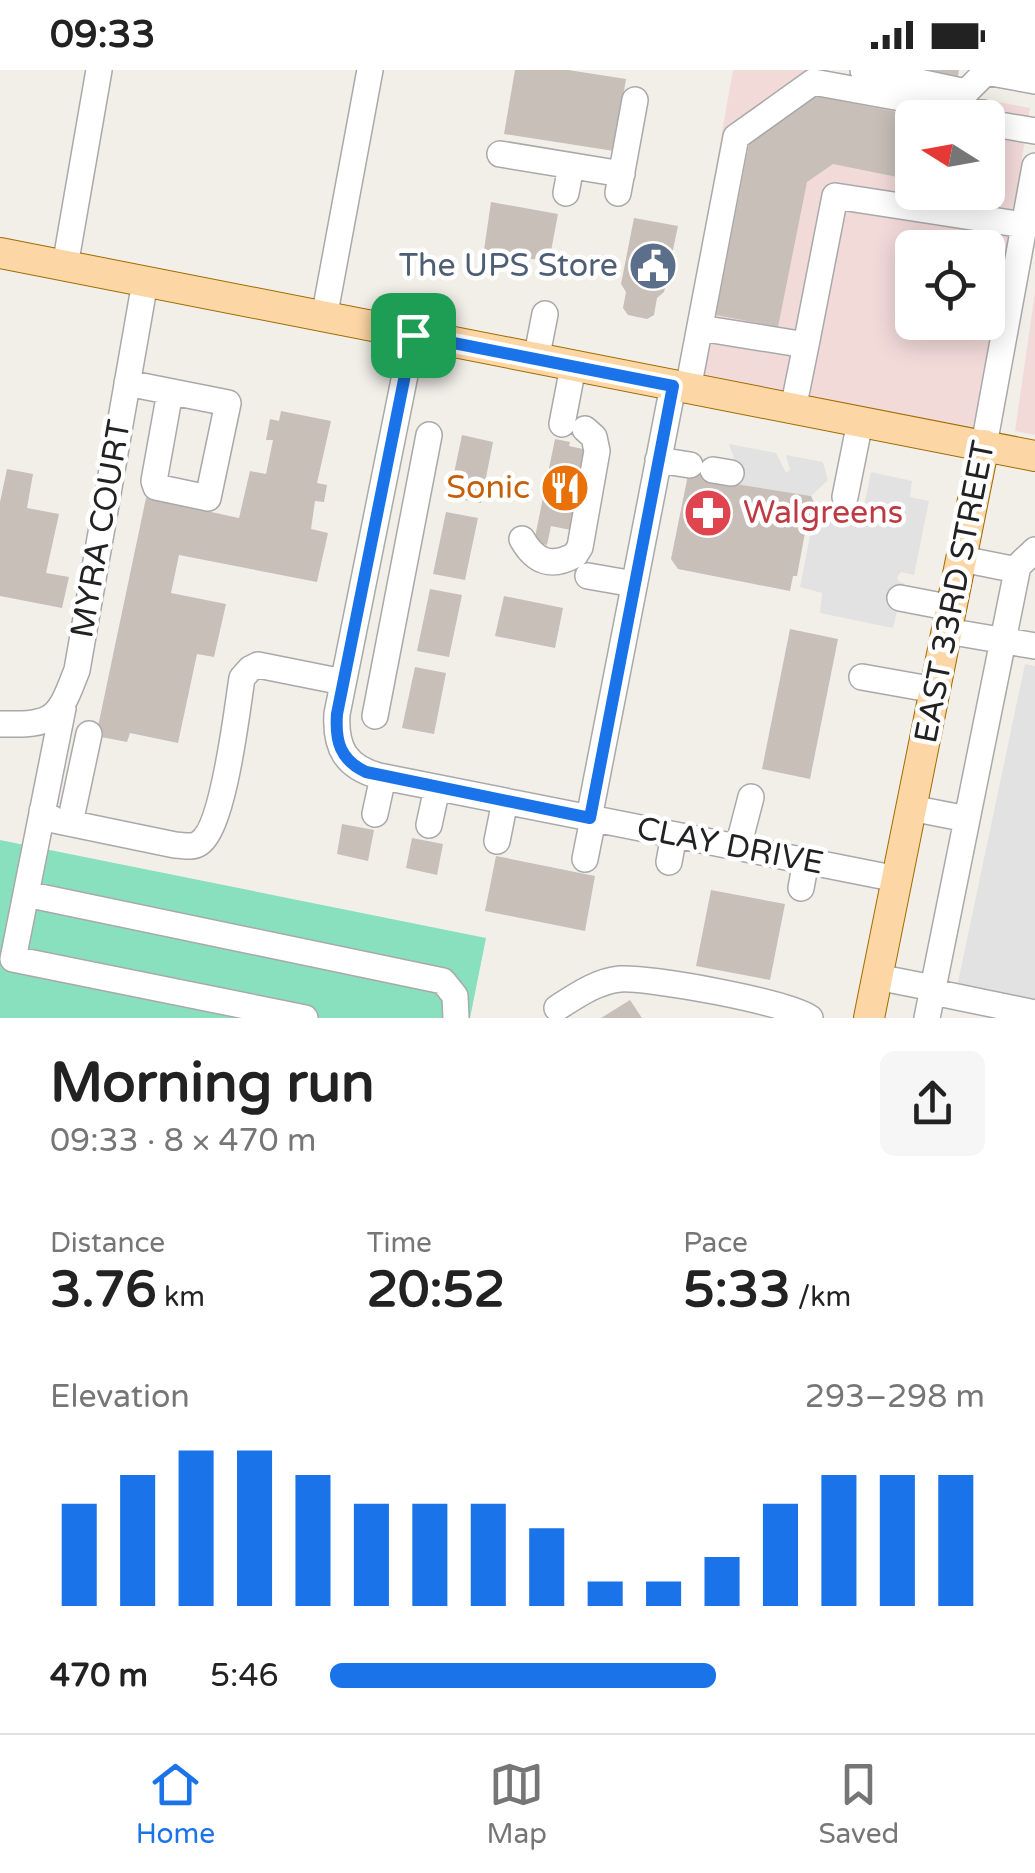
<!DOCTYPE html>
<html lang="en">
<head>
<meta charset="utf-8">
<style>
  :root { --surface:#fff; --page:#f6f6f6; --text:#222; --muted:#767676; --line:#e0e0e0; --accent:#1a73e8 }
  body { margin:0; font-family:"Varela Round",sans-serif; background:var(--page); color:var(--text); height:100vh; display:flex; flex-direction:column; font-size:38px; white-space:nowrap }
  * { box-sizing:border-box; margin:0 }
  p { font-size:32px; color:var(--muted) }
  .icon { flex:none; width:55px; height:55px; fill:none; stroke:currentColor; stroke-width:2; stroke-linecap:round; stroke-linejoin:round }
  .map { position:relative; height:948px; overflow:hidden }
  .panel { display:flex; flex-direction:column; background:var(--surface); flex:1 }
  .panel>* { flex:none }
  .needle { width:65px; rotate:281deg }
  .controls { position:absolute; left:895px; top:30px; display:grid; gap:20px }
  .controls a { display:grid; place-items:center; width:110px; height:110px; border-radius:15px; background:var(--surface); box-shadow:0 5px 25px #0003; font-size:50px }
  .pin { position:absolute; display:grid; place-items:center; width:85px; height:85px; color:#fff; margin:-42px; border-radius:20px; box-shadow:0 5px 15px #0006 }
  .round { display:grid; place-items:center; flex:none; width:105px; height:105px; border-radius:15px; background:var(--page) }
  .headline { display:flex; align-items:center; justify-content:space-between; height:170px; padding:0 50px }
  h1 { font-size:55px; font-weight:700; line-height:75px }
  .stats { display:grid; grid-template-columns:repeat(3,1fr); gap:15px; height:170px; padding:10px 50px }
  .stats div { display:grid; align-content:center }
  .stats b { font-size:50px; font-weight:700 }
  .stats small { font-size:28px; font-weight:400 }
  .stats p { font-size:28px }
  .chart { height:280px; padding:20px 50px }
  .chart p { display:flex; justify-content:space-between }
  .chart svg { width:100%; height:180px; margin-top:10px; stroke:var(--accent); stroke-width:6 }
  ul { padding:0 50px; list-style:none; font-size:32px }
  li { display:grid; grid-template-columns:160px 120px 1fr; align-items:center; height:75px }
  li i { height:25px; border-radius:12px; background:var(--accent) }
  .status { display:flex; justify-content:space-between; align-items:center; height:70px; padding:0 50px; background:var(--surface); direction:ltr }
  .status svg { height:28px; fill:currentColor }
  .tabs { display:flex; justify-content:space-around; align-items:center; height:140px; border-top:2px solid var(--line); background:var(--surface); font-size:28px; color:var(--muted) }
  .tabs a { display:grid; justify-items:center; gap:5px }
  .tabs .on { color:var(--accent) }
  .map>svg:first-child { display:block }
  .commercial { fill:#f2dad9; fill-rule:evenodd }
  .pitch { fill:#88e0be }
  .parking { fill:#e2e2e2 }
  .building { fill:#c7bfb8 }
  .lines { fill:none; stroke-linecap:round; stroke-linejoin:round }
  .minor-casing { stroke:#a9a9a9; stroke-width:28 }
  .major-casing { stroke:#a06b00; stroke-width:32 }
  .minor { stroke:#fff; stroke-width:25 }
  .major { stroke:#fcd6a4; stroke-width:30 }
  .route-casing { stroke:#fff; stroke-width:20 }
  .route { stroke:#1a73e8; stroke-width:12 }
  .labels { text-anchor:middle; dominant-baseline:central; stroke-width:9; stroke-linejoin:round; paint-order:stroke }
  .service-label { font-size:32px; fill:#4e5e75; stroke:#fff; text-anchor:end }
  .food-label { font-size:32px; fill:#c56008; stroke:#fff; text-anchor:end }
  .health-label { font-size:32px; fill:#be3a42; stroke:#fff; text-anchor:start }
  .street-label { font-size:32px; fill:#222; stroke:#fff }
</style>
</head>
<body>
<div class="status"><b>09:33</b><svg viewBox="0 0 49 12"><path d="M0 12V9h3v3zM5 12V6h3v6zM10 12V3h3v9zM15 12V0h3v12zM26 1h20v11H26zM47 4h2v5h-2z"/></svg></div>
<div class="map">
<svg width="1035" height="948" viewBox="0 0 1035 948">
  <rect width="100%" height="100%" fill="#f2efe9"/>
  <path class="commercial" d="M733 0H825L1030 38 979 358 679 306ZM912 48H988V122H912ZM912 178H988V252H912Z
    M1035 222V365L1015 361Z"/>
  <path class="pitch" d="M0 770 486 868 470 948H0Z"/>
  <path class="parking" d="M729 374 776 383 786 403 790 400 786 385 823 392 828 410 811 426 730 413 735 391Z
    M871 402 912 411 910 427 929 431 914 505 901 502 897 507 899 512 904 513 893 558 820 543 822 523 800 517 816 435 863 441Z
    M1025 594 1035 596V932L957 917Z"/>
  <path class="building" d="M515 0H568L626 9 614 81 504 64Z
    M902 0H959L957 12Z
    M816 26 912 45V110L833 94 807 112 778 257 716 245 750 69Z
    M491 132 558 144 549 192 484 180Z
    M634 148 678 156 664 222 657 228 654 245 647 249 628 245 623 238 626 222 621 214Z
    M281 341 331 351 317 413 327 415 324 432 315 431 311 459 328 463 317 512 179 485 171 523 226 534 214 587 197 584 178 673 130 663 127 672 96 666 146 428 239 448 250 401 266 404 273 370H266L270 349 279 351Z
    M462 365 493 372 481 433 449 427Z
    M555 369 570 372 569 376 592 381 576 461 551 456 547 475 534 472Z
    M691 390 714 394 711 410 811 426 814 433 811 450 807 452 797 506H793L790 521 678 499 671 489Z
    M7 399 33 404 27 438 59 444 46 503 69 507 62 538 0 526V432Z
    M446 442 478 448 465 510 433 504Z
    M430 519 462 525 449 587 417 581Z
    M504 526 563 538 555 578 495 566Z
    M790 559 838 569 810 709 762 699Z
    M415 597 446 603 434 664 402 658Z
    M342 754 374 760 368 791 337 784Z
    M412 768 443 774 437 805 406 798Z
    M496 786 595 806 585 861 485 841Z
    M711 820 785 834 770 910 696 896Z
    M630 930 642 948H601Z"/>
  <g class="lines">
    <g class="minor-casing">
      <path id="minor" d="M863 0 966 22 986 2 1035 11
        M988 53 1035 61
        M500 84 622 104
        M566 123 571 96
        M618 123 635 30
        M65 196 99 0
        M324 248 370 0
        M700 258 806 275 793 339
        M413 265 337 644C335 678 346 697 379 706L897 809
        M806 275 835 126 1024 155
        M536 290 545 244
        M127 313 228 333 208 428 156 417 154 411 170 322
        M688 319 736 67 813 12 983 43 982 48
        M562 354 573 297
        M984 375 1035 96
        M658 390 690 395
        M713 400 731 403
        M845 427 860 352
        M522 469C535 492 551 498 575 485L580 477 597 381 594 367 585 359
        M962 489 1017 500
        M588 506 634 514
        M900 528 952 538
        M947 561 1035 576
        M862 607 935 620
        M63 638 13 889 305 948
        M375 646 429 365
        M0 654C55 655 58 650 77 600L145 212
        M911 738 967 749
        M42 741 54 750 175 775C183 775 191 778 198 774 224 760 237 639 242 608L250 599 258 595 343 612
        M375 744 383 707
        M589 748 673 316
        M70 753 89 664
        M429 755 437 718
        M497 771 505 731
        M738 777 751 727
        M585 789 593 749
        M669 792 674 765
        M801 818 806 791
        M26 824 443 911 455 926 456 948
        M877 907 933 918
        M933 922 1035 943
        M557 938C576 926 597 911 620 909 650 907 787 932 810 948
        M927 948 1018 496 1035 480"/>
    </g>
    <g class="major-casing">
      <path id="major" d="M0 183 1035 386
        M869 948 984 375"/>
    </g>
    <use href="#minor" class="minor"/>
    <use href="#major" class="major"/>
  </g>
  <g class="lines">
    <g class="route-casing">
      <path id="route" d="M413 265 673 316 590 748 366 702C340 690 335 671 337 644Z"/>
    </g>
    <use href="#route" class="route"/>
  </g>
  <defs>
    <g id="civic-disc" transform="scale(2.5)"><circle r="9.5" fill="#5c6f8a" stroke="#fff"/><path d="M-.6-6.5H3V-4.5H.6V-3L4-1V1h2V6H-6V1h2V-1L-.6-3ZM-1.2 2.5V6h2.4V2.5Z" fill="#fff"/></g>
    <g id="restaurant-disc" transform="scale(2.5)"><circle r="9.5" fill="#e8710a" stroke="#fff"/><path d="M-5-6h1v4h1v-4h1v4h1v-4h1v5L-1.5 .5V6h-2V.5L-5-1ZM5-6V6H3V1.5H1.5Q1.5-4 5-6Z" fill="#fff"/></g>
    <g id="pharmacy-disc" transform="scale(2.5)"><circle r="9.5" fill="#e0444e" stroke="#fff"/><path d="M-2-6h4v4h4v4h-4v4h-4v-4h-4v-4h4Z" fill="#fff"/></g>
  </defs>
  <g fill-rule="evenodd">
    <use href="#civic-disc" x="653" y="196"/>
    <use href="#restaurant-disc" x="565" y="418"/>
    <use href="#pharmacy-disc" x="708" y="443"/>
  </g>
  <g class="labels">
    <g class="service-label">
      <text x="618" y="196">The UPS Store</text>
    </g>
    <g class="food-label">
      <text x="530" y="418">Sonic</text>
    </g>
    <g class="health-label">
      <text x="743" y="443">Walgreens</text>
    </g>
    <g class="street-label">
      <text transform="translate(101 459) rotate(-80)">MYRA COURT</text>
      <text transform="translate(955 522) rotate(-79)">EAST 33RD STREET</text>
      <text transform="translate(730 776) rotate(11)">CLAY DRIVE</text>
    </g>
  </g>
</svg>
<div class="controls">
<a><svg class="needle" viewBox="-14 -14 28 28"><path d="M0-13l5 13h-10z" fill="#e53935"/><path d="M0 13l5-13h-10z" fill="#767676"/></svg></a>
<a><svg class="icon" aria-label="locate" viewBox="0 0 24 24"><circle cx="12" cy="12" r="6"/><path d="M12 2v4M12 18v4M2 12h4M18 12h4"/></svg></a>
</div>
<div class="pin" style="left:413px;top:265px;background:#1e9e55"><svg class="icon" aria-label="arrive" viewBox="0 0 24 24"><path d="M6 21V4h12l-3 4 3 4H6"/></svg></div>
</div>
<section class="panel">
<div class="headline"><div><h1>Morning run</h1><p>09:33 · 8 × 470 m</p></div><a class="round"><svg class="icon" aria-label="share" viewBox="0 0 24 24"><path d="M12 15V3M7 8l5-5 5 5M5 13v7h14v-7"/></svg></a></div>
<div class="stats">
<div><p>Distance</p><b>3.76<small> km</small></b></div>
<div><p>Time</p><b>20:52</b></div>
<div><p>Pace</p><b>5:33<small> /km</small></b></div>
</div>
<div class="chart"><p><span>Elevation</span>293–298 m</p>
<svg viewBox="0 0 160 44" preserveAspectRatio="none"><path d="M5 44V19M15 44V12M25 44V6M35 44V6M45 44V12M55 44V19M65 44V19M75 44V19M85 44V25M95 44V38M105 44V38M115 44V32M125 44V19M135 44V12M145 44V12M155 44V12"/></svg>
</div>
<ul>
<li><b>470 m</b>5:46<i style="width:59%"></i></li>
</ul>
</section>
<nav class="tabs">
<a class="on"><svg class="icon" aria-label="home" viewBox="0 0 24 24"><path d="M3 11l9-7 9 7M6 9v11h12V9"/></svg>Home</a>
<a><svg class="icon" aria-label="map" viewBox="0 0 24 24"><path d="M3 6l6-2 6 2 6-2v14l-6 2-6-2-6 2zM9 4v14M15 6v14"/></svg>Map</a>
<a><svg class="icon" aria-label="saved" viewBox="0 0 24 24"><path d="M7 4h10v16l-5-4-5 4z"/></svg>Saved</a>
</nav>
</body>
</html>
